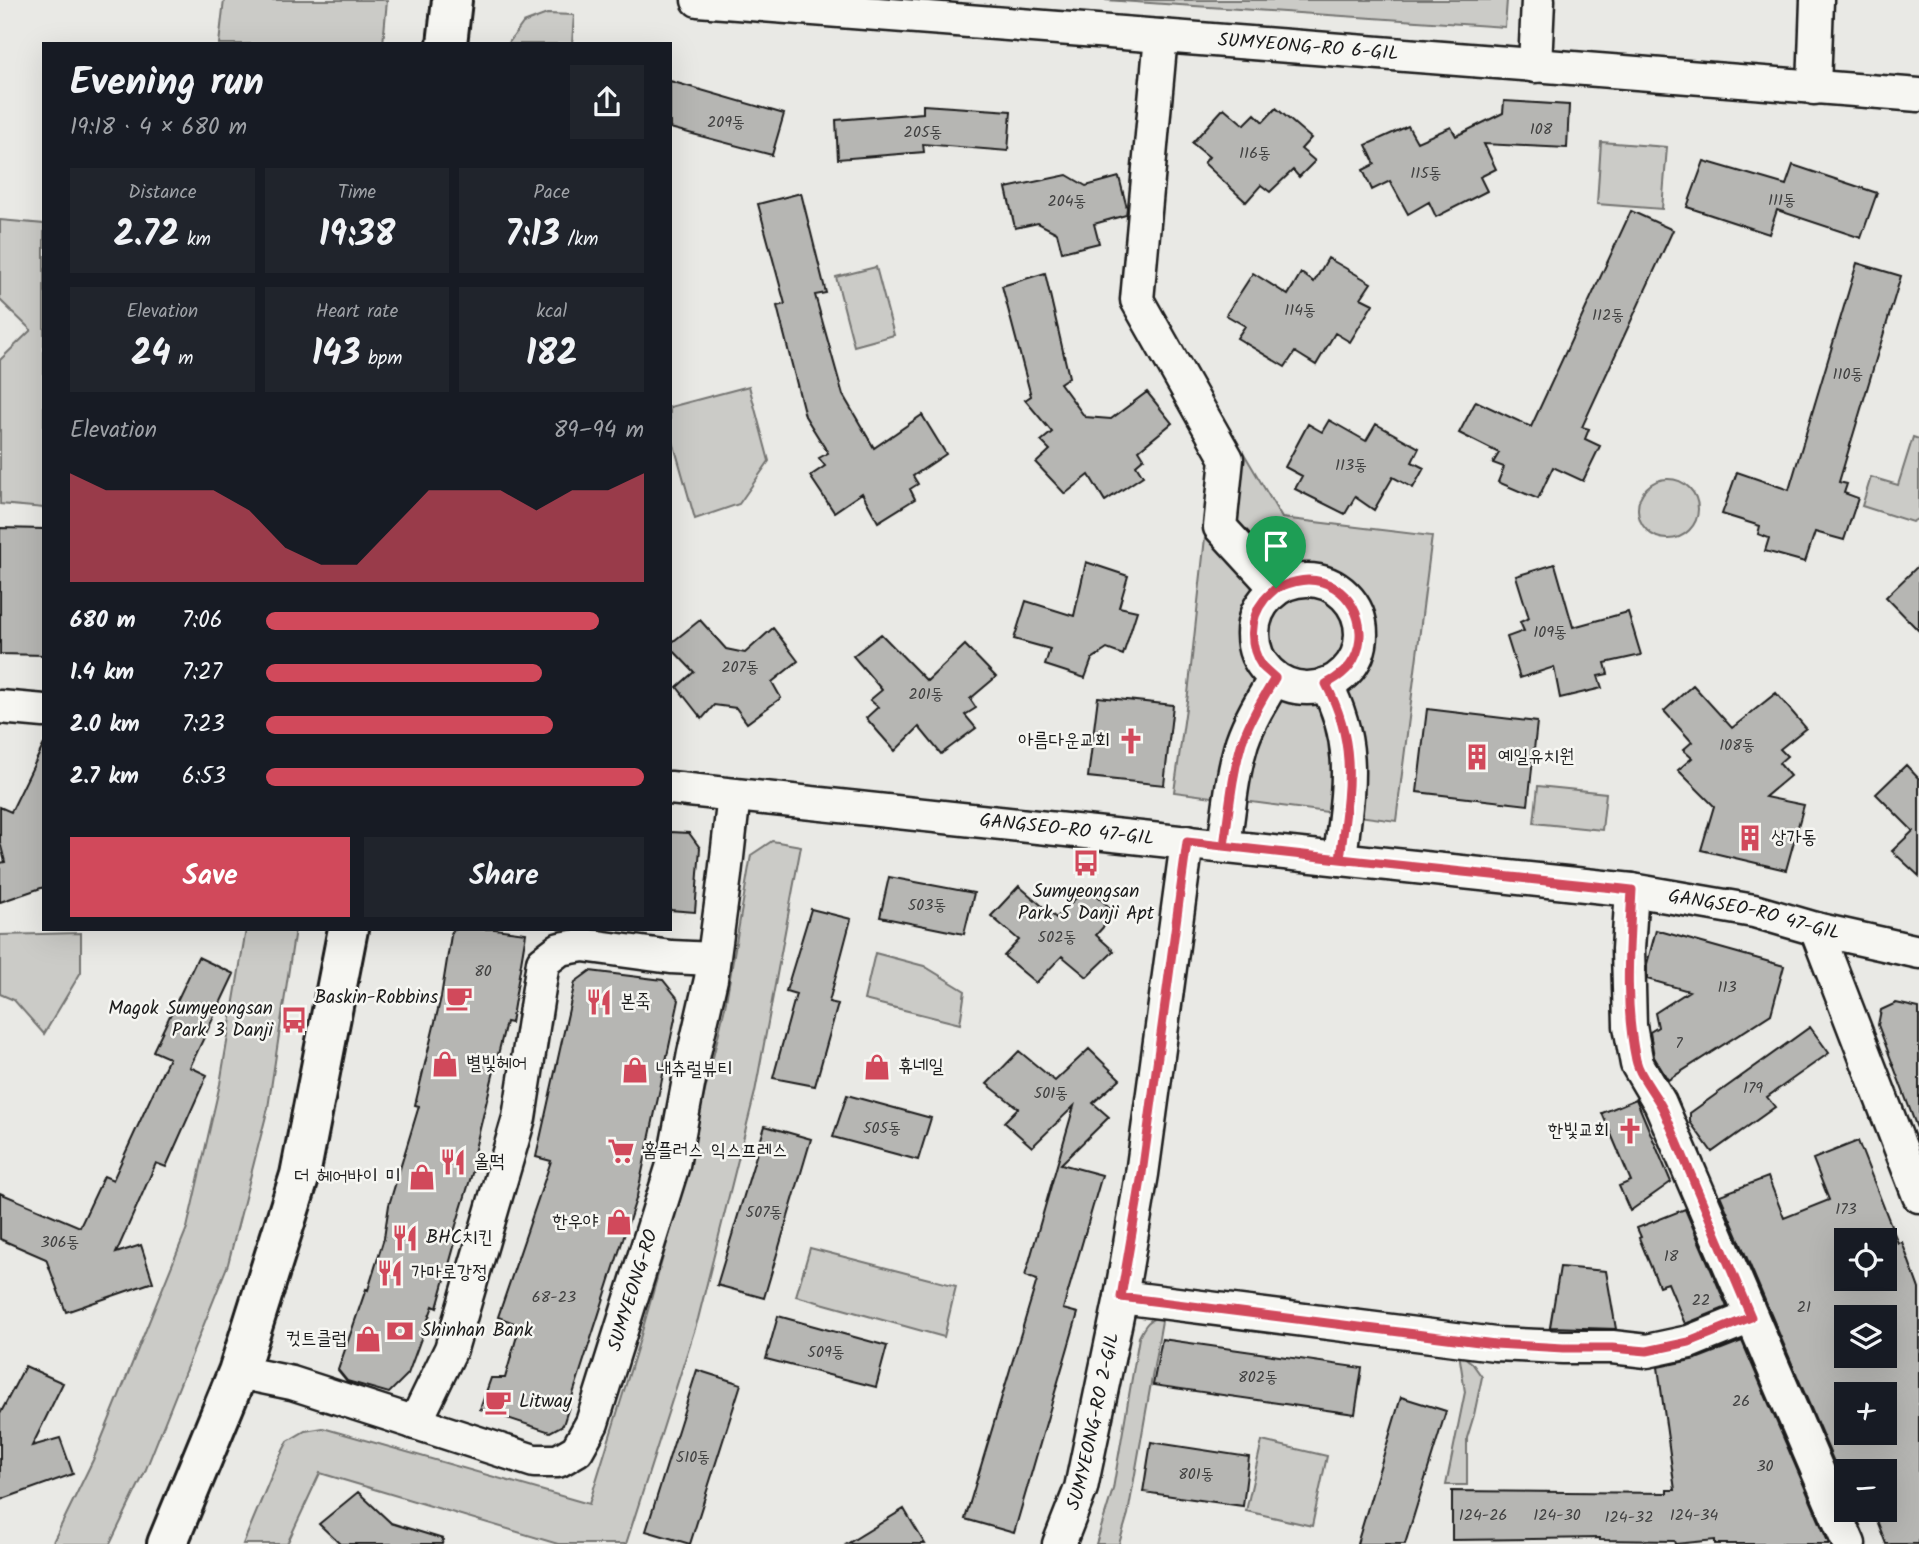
<!DOCTYPE html>
<html lang="en">
<head>
<meta charset="utf-8">
<style>
  :root { --surface:#171b24; --page:#20242c; --text:#f1f3f6; --muted:#9ea1a6; --accent:#d1495b }
  body { margin:0; font-family:Kalam,"Poor Story",sans-serif; background:var(--page); color:var(--text); height:100vh; display:flex; flex-direction:column; font-size:26px; white-space:nowrap }
  * { box-sizing:border-box; margin:0 }
  p { font-size:23px; color:var(--muted) }
  .icon { flex:none; width:38px; height:38px; fill:none; stroke:currentColor; stroke-width:2; stroke-linecap:round; stroke-linejoin:round }
  .map { position:relative; flex:1; overflow:hidden }
  .drawer { position:absolute; left:42px; top:42px; width:630px; height:889px; display:flex; flex-direction:column; background:var(--surface); border-radius:0px; box-shadow:0 7px 28px #0002 }
  .drawer>* { flex:none }
  .fabs { position:absolute; left:1834px; top:1228px; display:grid; gap:14px }
  .fabs a { display:grid; place-items:center; width:63px; height:63px; border-radius:0px; background:var(--surface); box-shadow:0 7px 28px #0002; font-size:35px }
  .pin { position:absolute; display:grid; place-items:center; width:60px; height:60px; color:#fff; margin:-72px -30px; border-radius:50% 50% 50% 0; rotate:-45deg; box-shadow:0 0 7px #0007 }
  .pin .icon { rotate:45deg }
  .round { display:grid; place-items:center; flex:none; width:74px; height:74px; border-radius:0px; background:var(--page) }
  .headline { display:flex; align-items:center; justify-content:space-between; height:119px; padding:0 28px }
  h1 { font-size:38px; font-weight:600; line-height:52px }
  .figures { display:grid; grid-template-columns:repeat(3,1fr); gap:10px; height:119px; padding:7px 28px }
  .figures div { display:grid; align-content:center; border-radius:0px; background:var(--page); text-align:center }
  .figures b { font-size:35px; font-weight:600 }
  .figures small { font-size:19px; font-weight:400 }
  .figures p { font-size:19px }
  .chart { height:196px; padding:14px 28px }
  .chart p { display:flex; justify-content:space-between }
  .chart svg { width:100%; height:126px; margin-top:7px; fill:var(--accent); opacity:.7 }
  .primary-button { display:flex; gap:14px; margin-top:auto; padding:14px 28px }
  .primary-button a { flex:1; height:80px; border-radius:0px; background:var(--accent); color:#fff; font-size:28px; font-weight:600; line-height:80px; text-align:center }
  .primary-button a+a { background:var(--page); color:var(--text) }
  ul { padding:0 28px; list-style:none; font-size:23px }
  li { display:grid; grid-template-columns:112px 84px 1fr; align-items:center; height:52px }
  li i { height:18px; border-radius:9px; background:var(--accent) }
  .map>svg:first-child { display:block }
  .green { fill:#cbcbc7; stroke:#747472; stroke-width:2 }
  .building { fill:#b6b6b3; stroke:#1c1c1c; stroke-width:2; fill-rule:evenodd }
  .lines { fill:none; stroke-linecap:round; stroke-linejoin:round }
  .minor-casing { stroke:#1c1c1c; stroke-width:37 }
  .major-casing { stroke:#1c1c1c; stroke-width:44 }
  .minor { stroke:#f6f6f2; stroke-width:32 }
  .major { stroke:#f6f6f2; stroke-width:38 }
  .route-casing { stroke:#fff; stroke-width:14 }
  .route { stroke:#d1495b; stroke-width:9 }
  .labels { text-anchor:middle; dominant-baseline:central; stroke-width:5; stroke-linejoin:round; paint-order:stroke }
  .number-label { font-size:16px; fill:#424242 }
  .street-label { font-size:19px; fill:#1c1c1c; stroke:#f6f6f2 }
  .poi-label { font-size:19px; fill:#1c1c1c; stroke:#f6f6f2; text-anchor:start }
</style>
</head>
<body>
<div class="map">
<svg width="1919" height="1544" viewBox="0 0 1919 1544">
  <rect width="100%" height="100%" fill="#e9e9e5"/>
  <filter id="ink" filterUnits="userSpaceOnUse"><feTurbulence type="fractalNoise" baseFrequency=".0143" numOctaves="2"/><feDisplacementMap in="SourceGraphic" scale="14" xChannelSelector="R" yChannelSelector="G"/><feConvolveMatrix kernelMatrix="1 2 1 2 8 2 1 2 1" color-interpolation-filters="sRGB"/></filter>
  <g filter="url(#ink)">
    <path class="green" d="M224 0H387L383 44H219Z
      M1105 0H1507L1505 27Z
      M547 14 574 15 572 44H508L523 23Z
      M1151 64 1148 291 1282 518 1432 536 1396 821 1174 792 1188 694 1208 510 1214 471 1121 306Z
      M1601 142 1667 147 1662 209 1597 204Z
      M0 220 44 224V508L0 504V360L31 330 0 300Z
      M876 267 894 335 854 346 836 277Z
      M749 386 769 461 739 504 695 519 670 431V407Z
      M1913 437 1919 439V518L1912 522 1862 506 1871 477 1898 485Z
      M1638 509a30 30 0 1 1 60 0a30 30 0 1 1-60 0Z
      M1538 786 1606 793 1602 830 1534 823Z
      M772 841 801 846 755 1092 698 1319 626 1544H558L320 1473 287 1544H243L278 1460 288 1441 305 1431 323 1428 589 1504 639 1342 679 1200 725 1007 751 855Z
      M246 929H295L268 1108 228 1264 144 1474 110 1544H52L93 1460 187 1228 220 1084Z
      M81 933V972L44 1034 14 1000 0 994V935Z
      M875 953 924 966 965 991 960 1024 864 1000Z
      M810 1248 956 1286 944 1337 796 1296Z
      M1163 1315 1128 1514 1119 1544H1096L1113 1489 1139 1337C1146 1323 1148 1320 1163 1315Z
      M1459 1353 1472 1363 1482 1377 1474 1415 1467 1438V1485H1446L1465 1392Z
      M1262 1441 1327 1456 1312 1526 1246 1511Z"/>
    <path class="building" d="M670 81 784 114 772 155 670 128Z
      M1504 101 1569 105 1567 148 1484 144 1496 169 1480 177 1487 191 1436 217 1429 202 1408 214 1390 181 1372 190 1363 170 1375 164 1366 145 1408 126 1417 142 1451 127 1456 136 1503 113Z
      M923 105 1011 111 1008 151 923 144 924 152 838 159 836 120 923 113Z
      M1224 108 1244 125 1255 114 1263 122 1276 108 1311 138 1301 149 1315 161 1299 177 1293 170 1270 192 1261 185 1246 202 1204 163 1209 157 1192 143Z
      M1704 161 1786 185 1793 165 1877 193 1861 238 1777 210 1769 234 1687 207Z
      M1067 175 1086 186 1119 177 1127 208 1126 215 1094 224 1099 243 1062 252 1057 233 1038 223 1015 228 1006 188Z
      M801 193 826 293 815 295 843 395 874 448 922 415 946 454 913 476 918 484 910 489 915 499 878 522 862 493 834 512 810 476 825 466 819 458 828 453 805 416 777 306 785 304 758 204Z
      M1631 211 1673 230 1582 427 1589 429 1585 439 1600 446 1583 481 1553 467 1538 499 1498 482 1504 467 1493 463 1499 453 1459 433 1476 401 1531 427Z
      M1328 258 1371 283 1361 298 1373 304 1350 342 1335 333 1316 365 1295 352 1285 367 1237 338 1245 326 1226 315 1253 273 1288 295 1301 273 1314 282Z
      M1857 263 1901 276 1839 482 1847 484 1844 493 1858 498 1844 540 1815 532 1805 562 1765 551 1769 538 1758 534 1760 526 1722 514 1737 472 1789 490Z
      M1045 273 1069 377 1060 383 1085 417 1111 419 1147 392 1172 423 1139 450 1144 458 1136 465 1143 476 1105 501 1089 475 1065 494 1036 463 1050 450 1041 441 1052 432 1025 400 1031 396 1002 286Z
      M1329 420 1366 441 1376 424 1419 448 1412 462 1424 468 1413 488 1393 477 1374 510 1355 497 1345 514 1295 489 1302 476 1285 467 1308 424 1322 432Z
      M0 528 44 529V655L0 654Z
      M1086 562 1128 576 1119 607 1137 611 1123 655 1107 649 1092 659 1085 678 1045 665 1050 649 1014 639 1026 601 1074 616Z
      M1555 564 1573 627 1628 612 1641 655 1605 663 1608 674 1598 676 1602 688 1560 698 1554 667 1520 678 1507 637 1524 631 1520 622 1529 618 1516 576Z
      M1919 565V631L1886 597Z
      M700 620 726 649 745 653 773 628 798 661 772 682 781 698 747 723 736 708 714 705 702 719 677 687 694 672 670 647V644Z
      M881 634 927 681 965 645 996 677 970 699 976 708 965 715 976 728 941 754 919 727 895 751 866 718 878 707 870 700 882 690 853 656Z
      M1693 685 1732 728 1776 693 1806 728 1780 749 1787 756 1779 763 1790 776 1765 797 1804 805 1786 870 1701 850 1714 806 1678 770 1692 758 1683 750 1692 742 1664 711Z
      M1098 697 1173 705 1164 785 1088 777Z
      M1427 709 1537 722 1528 805 1417 792Z
      M44 744V887L0 902V863L5 862 0 842V807L11 812Z
      M1906 765 1919 779V876L1892 851 1913 831 1876 794Z
      M670 832 689 833 700 848 695 912 670 910Z
      M889 877 974 893 964 934 880 917Z
      M1019 886 1056 918 1087 887 1116 913 1096 935 1114 951 1087 977 1062 956 1036 983 1004 956 1019 940 991 916Z
      M811 909 851 919 829 1002 838 1004 815 1086 773 1078 796 994 786 991Z
      M452 929H495L526 933 511 1023 506 1022 474 1153 478 1154 453 1235 457 1236 437 1308 433 1306 408 1374 389 1393 347 1381 338 1370 366 1289 368 1290 384 1238 389 1205 419 1106 415 1105 441 997Z
      M1656 930 1784 966 1771 1014 1668 1080 1654 1057 1650 1032 1658 1027 1655 1013 1689 991 1647 979V964Z
      M198 957 234 974 190 1067 207 1075 166 1167 156 1163 116 1253 141 1245 153 1282 66 1312 46 1259 0 1239V1193L80 1227 104 1176 113 1180 169 1058 153 1051Z
      M590 971 663 980 679 1000 637 1196 563 1425 550 1432 480 1409 491 1378H505L520 1325 498 1317 551 1161 536 1157 575 982Z
      M1896 1003 1919 1008V1127L1917 1128 1878 1025 1881 1010Z
      M1810 1027 1829 1053 1767 1097 1775 1107 1712 1152 1690 1122V1113Z
      M1089 1049 1120 1079 1093 1103 1109 1117 1061 1164 1102 1175 1063 1309 1078 1313 1014 1533 965 1519 1037 1280 1025 1276 1074 1106 1032 1147 1004 1122 1018 1108 987 1084 1019 1051 1055 1081Z
      M847 1095 931 1118 918 1160 833 1137Z
      M1636 1099 1671 1182 1630 1211 1619 1186 1631 1181 1602 1113Z
      M765 1126 811 1139 764 1298 717 1285Z
      M1858 1141 1898 1243 1902 1242 1919 1289V1544H1886L1873 1510H1885V1472H1846L1845 1488 1720 1195 1768 1177 1784 1218 1829 1200 1813 1159ZM1846 1241H1885V1279H1846ZM1846 1318H1885V1356H1846ZM1846 1395H1885V1433H1846Z
      M1685 1209 1727 1307 1685 1324 1668 1283 1659 1286 1639 1238 1641 1237 1637 1228Z
      M1560 1267 1606 1271 1616 1329 1550 1327Z
      M778 1316 887 1346 876 1387 766 1359Z
      M1162 1339 1362 1368 1355 1414 1153 1385Z
      M1742 1341 1829 1544H1715V1540L1675 1544 1674 1541 1599 1540V1538L1452 1540V1491L1667 1493V1490H1675L1658 1367 1696 1359Z
      M25 1366 63 1383 32 1446 60 1438 73 1474 0 1500V1414Z
      M697 1370 741 1384 690 1544 646 1531Z
      M1401 1397 1446 1411 1405 1544H1357Z
      M1151 1442 1249 1457 1243 1506 1143 1492Z
      M358 1492 391 1523 443 1539 442 1544H340L319 1524Z
      M904 1509 925 1544H847Z"/>
    <g class="lines">
      <g class="minor-casing">
        <g id="minor">
          <path id="s1" d="M698 0 1919 95"/>
          <path d="M1161 36 1137 300 1227 459 1220 527 1276 588"/>
          <path d="M1535 66 1538 0"/>
          <path d="M1814 88 1817 0"/>
          <circle cx="1307" cy="634" r="54"/>
          <path d="M1326 684C1359 747 1347 792 1340 859"/>
          <path d="M0 707 44 711"/>
          <path id="s2" d="M670 788 1632 890 1754 911 1816 929 1919 952"/>
          <path d="M1224 846C1229 811 1232 775 1242 742 1250 719 1263 698 1275 678"/>
          <path d="M1632 890 1628 949 1630 1026 1637 1064 1660 1103 1849 1544"/>
          <path d="M1816 929 1919 1196"/>
          <path d="M1121 1297 1495 1344 1563 1347H1612L1647 1351 1689 1342 1751 1317"/>
          <path id="s3" d="M238 1372 292 1383 534 1461H558L577 1450 592 1423 673 1165 694 1053 711 979 725 875 734 795"/>
          <path d="M415 1423 451 1349 519 1118 543 962 560 949 583 945 671 957 713 959"/>
          <path id="s4" d="M1059 1544 1081 1488 1121 1297 1142 1174 1187 842"/>
        </g>
      </g>
      <g class="major-casing">
        <path id="major" d="M447 44 452 0
          M167 1544 238 1372 300 1175 348 929"/>
      </g>
      <use href="#minor" class="minor"/>
      <use href="#major" class="major"/>
    </g>
  </g>
  <g class="lines" filter="url(#ink)">
    <g class="route-casing">
      <path id="route" d="M1276 588C1272 592 1267 596 1264 600 1249 618 1249 647 1262 666 1266 670 1271 674 1275 678 1263 698 1250 719 1242 742 1232 775 1229 811 1224 846 1359 862 1496 875 1632 890 1629 946 1624 1004 1636 1060 1640 1078 1656 1094 1664 1111 1693 1180 1722 1249 1751 1317L1689 1342 1647 1351 1612 1348H1563L1495 1344 1121 1297 1142 1174 1187 842 1340 859C1348 792 1359 747 1326 684 1337 678 1348 671 1354 659 1372 625 1348 580 1308 580 1296 580 1287 584 1276 588"/>
    </g>
    <use href="#route" class="route"/>
  </g>
  <defs>
    <g id="church-bare" transform="scale(2.1)"><path d="M-1.2-6h2.4v3.5h3.3v2.4h-3.3V6h-2.4V-.1h-3.3v-2.4h3.3Z" fill="#d1495b" stroke="#f6f6f2" stroke-width="2.5" paint-order="stroke"/></g>
    <g id="building-bare" transform="scale(2.1)"><path d="M-4-6H4V6H1V3H-1V6H-4ZM-2.5-4.3h1.7v1.8h-1.7ZM.8-4.3h1.7v1.8H.8ZM-2.5-1h1.7V.8h-1.7ZM.8-1h1.7V.8H.8Z" fill="#d1495b" stroke="#f6f6f2" stroke-width="2.5" paint-order="stroke"/></g>
    <g id="bus-bare" transform="scale(2.1)"><path d="M-5-6H5V4H4V6H2V4H-2V6H-4V4H-5ZM-3.5-4V0h7V-4ZM-3.5 1.2v1.5H-2V1.2ZM2 1.2v1.5H3.5V1.2Z" fill="#d1495b" stroke="#f6f6f2" stroke-width="2.5" paint-order="stroke"/></g>
    <g id="cafe-bare" transform="scale(2.1)"><path d="M-5.5-4.5H6V0H3Q3 3.5 0 3.5H-2.5Q-5.5 3.5-5.5 0ZM3-3.2v2h1.7v-2ZM-6 4.5H4V6H-6Z" fill="#d1495b" stroke="#f6f6f2" stroke-width="2.5" paint-order="stroke"/></g>
    <g id="restaurant-bare" transform="scale(2.1)"><path d="M-5-6h1v4h1v-4h1v4h1v-4h1v5L-1.5 .5V6h-2V.5L-5-1ZM5-6V6H3V1.5H1.5Q1.5-4 5-6Z" fill="#d1495b" stroke="#f6f6f2" stroke-width="2.5" paint-order="stroke"/></g>
    <g id="shop-bare" transform="scale(2.1)"><path d="M-5-2.5h2.3a2.7 3.5 0 0 1 5.4 0H5L5.5 6h-11ZM-1.5-2.5h3a1.5 2.3 0 0 0-3 0Z" fill="#d1495b" stroke="#f6f6f2" stroke-width="2.5" paint-order="stroke"/></g>
    <g id="supermarket-bare" transform="scale(2.1)"><path d="M-6-5.5h2.5l.6 2H6L4.5 2H-2.5L-4.4-4H-6ZM-1.5 3.2a1.3 1.3 0 1 0 .1 0ZM3 3.2a1.3 1.3 0 1 0 .1 0Z" fill="#d1495b" stroke="#f6f6f2" stroke-width="2.5" paint-order="stroke"/></g>
    <g id="bank-bare" transform="scale(2.1)"><path d="M-6-4H6V4H-6ZM0-2.3a2.3 2.3 0 1 0 0 4.6a2.3 2.3 0 1 0 0-4.6Z" fill="#d1495b" stroke="#f6f6f2" stroke-width="2.5" paint-order="stroke"/></g>
  </defs>
  <g fill-rule="evenodd">
    <use href="#church-bare" x="1131" y="741"/>
    <use href="#building-bare" x="1477" y="757"/>
    <use href="#building-bare" x="1750" y="838"/>
    <use href="#bus-bare" x="1086" y="863"/>
    <use href="#cafe-bare" x="459" y="998"/>
    <use href="#restaurant-bare" x="599" y="1002"/>
    <use href="#bus-bare" x="294" y="1020"/>
    <use href="#shop-bare" x="445" y="1064"/>
    <use href="#shop-bare" x="877" y="1067"/>
    <use href="#shop-bare" x="635" y="1070"/>
    <use href="#church-bare" x="1630" y="1131"/>
    <use href="#supermarket-bare" x="621" y="1151"/>
    <use href="#restaurant-bare" x="453" y="1162"/>
    <use href="#shop-bare" x="422" y="1177"/>
    <use href="#shop-bare" x="619" y="1222"/>
    <use href="#restaurant-bare" x="405" y="1238"/>
    <use href="#restaurant-bare" x="390" y="1273"/>
    <use href="#bank-bare" x="400" y="1331"/>
    <use href="#shop-bare" x="368" y="1339"/>
    <use href="#cafe-bare" x="498" y="1402"/>
  </g>
  <g class="labels">
    <g class="number-label">
      <text x="726" y="122">209동</text>
      <text x="1541" y="129">108</text>
      <text x="923" y="132">205동</text>
      <text x="1255" y="153">116동</text>
      <text x="1426" y="173">115동</text>
      <text x="1782" y="200">111동</text>
      <text x="1067" y="201">204동</text>
      <text x="1300" y="310">114동</text>
      <text x="1608" y="315">112동</text>
      <text x="1848" y="374">110동</text>
      <text x="1351" y="465">113동</text>
      <text x="1550" y="632">109동</text>
      <text x="740" y="667">207동</text>
      <text x="926" y="694">201동</text>
      <text x="1737" y="745">108동</text>
      <text x="927" y="905">503동</text>
      <text x="1057" y="937">502동</text>
      <text x="483" y="971">80</text>
      <text x="1727" y="987">113</text>
      <text x="1679" y="1043">7</text>
      <text x="1753" y="1088">179</text>
      <text x="1051" y="1093">501동</text>
      <text x="882" y="1128">505동</text>
      <text x="1846" y="1209">173</text>
      <text x="764" y="1212">507동</text>
      <text x="60" y="1242">306동</text>
      <text x="1671" y="1256">18</text>
      <text x="554" y="1297">68-23</text>
      <text x="1701" y="1300">22</text>
      <text x="1804" y="1307">21</text>
      <text x="826" y="1352">509동</text>
      <text x="1258" y="1377">802동</text>
      <text x="1741" y="1401">26</text>
      <text x="693" y="1457">510동</text>
      <text x="1765" y="1466">30</text>
      <text x="1196" y="1474">801동</text>
      <text x="1483" y="1515">124-26</text>
      <text x="1557" y="1515">124-30</text>
      <text x="1694" y="1515">124-34</text>
      <text x="1629" y="1517">124-32</text>
    </g>
    <g class="street-label">
      <text stroke="none"><textPath href="#s1" startOffset="612">SUMYEONG-RO 6-GIL</textPath></text>
      <text stroke="none"><textPath href="#s2" startOffset="399">GANGSEO-RO 47-GIL</textPath></text>
      <text stroke="none"><textPath href="#s2" startOffset="1092">GANGSEO-RO 47-GIL</textPath></text>
      <text stroke="none"><textPath href="#s3" startOffset="525">SUMYEONG-RO</textPath></text>
      <text stroke="none"><textPath href="#s4" startOffset="128">SUMYEONG-RO 2-GIL</textPath></text>
    </g>
    <g class="poi-label">
      <text x="1110" y="741" text-anchor="end">아름다운교회</text>
      <text x="1498" y="757">예일유치원</text>
      <text x="1771" y="838">상가동</text>
      <text x="1086" y="892" text-anchor="middle">Sumyeongsan<tspan x="1086" dy="22">Park 5 Danji Apt</tspan></text>
      <text x="438" y="998" text-anchor="end">Baskin-Robbins</text>
      <text x="620" y="1002">본죽</text>
      <text x="273" y="1009" text-anchor="end">Magok Sumyeongsan<tspan x="273" dy="22">Park 3 Danji</tspan></text>
      <text x="466" y="1064">별빛헤어</text>
      <text x="898" y="1067">휴네일</text>
      <text x="656" y="1070">내츄럴뷰티</text>
      <text x="1609" y="1131" text-anchor="end">한빛교회</text>
      <text x="642" y="1151">홈플러스 익스프레스</text>
      <text x="474" y="1162">올떡</text>
      <text x="401" y="1177" text-anchor="end">더 헤어바이 미</text>
      <text x="598" y="1222" text-anchor="end">한우야</text>
      <text x="426" y="1238">BHC치킨</text>
      <text x="411" y="1273">가마로강정</text>
      <text x="421" y="1331">Shinhan Bank</text>
      <text x="347" y="1339" text-anchor="end">컷트클럽</text>
      <text x="519" y="1402">Litway</text>
    </g>
  </g>
</svg>
<div class="fabs">
<a><svg class="icon" aria-label="locate" viewBox="0 0 24 24"><circle cx="12" cy="12" r="6"/><path d="M12 2v4M12 18v4M2 12h4M18 12h4"/></svg></a>
<a><svg class="icon" aria-label="layers" viewBox="0 0 24 24"><path d="M12 4l9 5-9 5-9-5zM3 14l9 5 9-5"/></svg></a>
<a>+</a>
<a>−</a>
</div>
<div class="pin" style="left:1276px;top:588px;background:#1e9e55"><svg class="icon" aria-label="arrive" viewBox="0 0 24 24"><path d="M6 21V4h12l-3 4 3 4H6"/></svg></div>
<section class="drawer">
<div class="headline"><div><h1>Evening run</h1><p>19:18 · 4 × 680 m</p></div><a class="round"><svg class="icon" aria-label="share" viewBox="0 0 24 24"><path d="M12 15V3M7 8l5-5 5 5M5 13v7h14v-7"/></svg></a></div>
<div class="figures">
<div><p>Distance</p><b>2.72<small> km</small></b></div>
<div><p>Time</p><b>19:38</b></div>
<div><p>Pace</p><b>7:13<small> /km</small></b></div>
</div>
<div class="figures">
<div><p>Elevation</p><b>24<small> m</small></b></div>
<div><p>Heart rate</p><b>143<small> bpm</small></b></div>
<div><p>kcal</p><b>182</b></div>
</div>
<div class="chart"><p><span>Elevation</span>89–94 m</p>
<svg viewBox="0 0 160 44" preserveAspectRatio="none"><path d="M0 44V6L10 12L20 12L30 12L40 12L50 19L60 32L70 38L80 38L90 25L100 12L110 12L120 12L130 19L140 12L150 12L160 6V44z"/></svg>
</div>
<ul>
<li><b>680 m</b>7:06<i style="width:88%"></i></li>
<li><b>1.4 km</b>7:27<i style="width:73%"></i></li>
<li><b>2.0 km</b>7:23<i style="width:76%"></i></li>
<li><b>2.7 km</b>6:53<i style="width:100%"></i></li>
</ul>
<div class="primary-button"><a>Save</a><a>Share</a></div>
</section>
</div>
</body>
</html>
